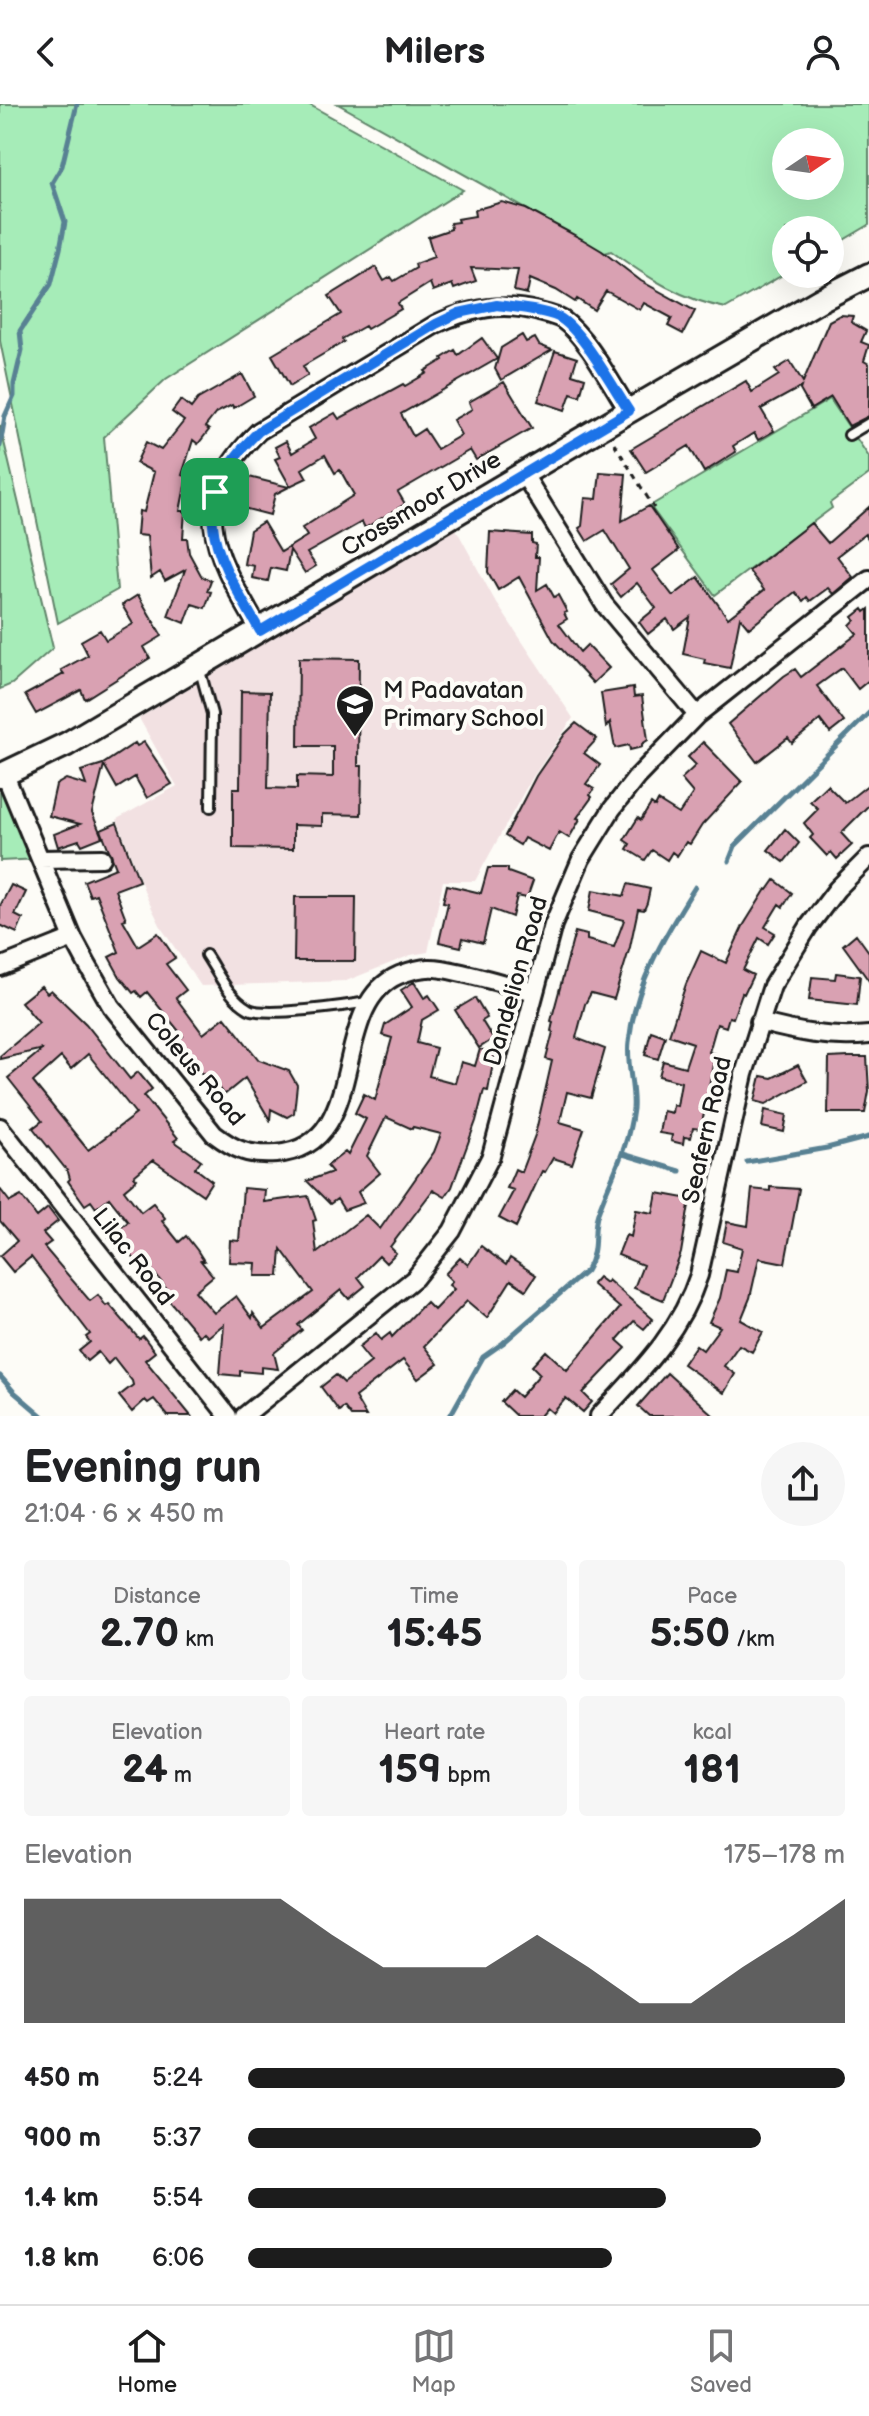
<!DOCTYPE html>
<html lang="en">
<head>
<meta charset="utf-8">
<style>
  :root { --surface:#fff; --page:#f6f6f6; --text:#202124; --muted:#757577; --line:#e0e0e0; --accent:#1c1c1c }
  body { margin:0; font-family:"Balsamiq Sans",sans-serif; background:var(--page); color:var(--text); height:100vh; display:flex; flex-direction:column; font-size:30px; white-space:nowrap }
  * { box-sizing:border-box; margin:0 }
  p { font-size:26px; color:var(--muted) }
  .icon { flex:none; width:44px; height:44px; fill:none; stroke:currentColor; stroke-width:2; stroke-linecap:round; stroke-linejoin:round }
  .map { position:relative; height:1312px; overflow:hidden }
  .side { display:flex; flex-direction:column; background:var(--surface); flex:1 }
  .side>* { flex:none }
  .needle { width:52px; rotate:77deg }
  .fabs { position:absolute; left:772px; top:24px; display:grid; gap:16px }
  .fabs a { display:grid; place-items:center; width:72px; height:72px; border-radius:50%; background:var(--surface); box-shadow:0 8px 32px #0002; font-size:40px }
  .pin { position:absolute; display:grid; place-items:center; width:68px; height:68px; color:#fff; margin:-34px; border-radius:16px; box-shadow:0 4px 12px #0006 }
  .round { display:grid; place-items:center; flex:none; width:84px; height:84px; border-radius:42px; background:var(--page) }
  .summary { display:flex; align-items:center; justify-content:space-between; height:136px; padding:0 24px }
  h1 { font-size:44px; font-weight:700; line-height:60px }
  .stats { display:grid; grid-template-columns:repeat(3,1fr); gap:12px; height:136px; padding:8px 24px }
  .stats div { display:grid; align-content:center; border-radius:8px; background:var(--page); text-align:center }
  .stats b { font-size:40px; font-weight:700 }
  .stats small { font-size:22px; font-weight:400 }
  .stats p { font-size:22px }
  .chart { height:224px; padding:16px 24px }
  .chart p { display:flex; justify-content:space-between }
  .chart svg { width:100%; height:144px; margin-top:8px; fill:var(--accent); opacity:.7 }
  ul { padding:0 24px; list-style:none; font-size:26px }
  li { display:grid; grid-template-columns:128px 96px 1fr; align-items:center; height:60px }
  li i { height:20px; border-radius:10px; background:var(--accent) }
  header { display:flex; justify-content:space-between; align-items:center; height:104px; padding:0 24px; background:var(--surface); font-size:36px; font-weight:700 }
  .menu { display:flex; justify-content:space-around; align-items:center; height:112px; border-top:2px solid var(--line); background:var(--surface); font-size:22px; color:var(--muted) }
  .menu a { display:grid; justify-items:center; gap:4px }
  .menu .active { color:var(--accent) }
  .map>svg:first-child { display:block }
  .built { fill:#f2e1e2 }
  .green { fill:#a6ecb8; stroke:#61846a; stroke-width:2; fill-rule:evenodd }
  .lines { fill:none; stroke-linecap:round; stroke-linejoin:round }
  .stream { stroke:#598193; stroke-width:5 }
  .building { fill:#d9a1b2; stroke:#1c1c1c; stroke-width:2; fill-rule:evenodd }
  .lane-casing { stroke:#1c1c1c; stroke-width:14 }
  .street-casing { stroke:#1c1c1c; stroke-width:22 }
  .secondary-casing { stroke:#1c1c1c; stroke-width:28 }
  .path { stroke:#1c1c1c; stroke-width:3; stroke-dasharray:6 6; stroke-linecap:butt }
  .lane { stroke:#fdfcf7; stroke-width:8 }
  .street { stroke:#fdfcf7; stroke-width:16 }
  .secondary { stroke:#fdfcf7; stroke-width:22 }
  .route-casing { stroke:#fff; stroke-width:16 }
  .route { stroke:#1a73e8; stroke-width:10 }
  .labels { text-anchor:middle; dominant-baseline:central; stroke-width:8; stroke-linejoin:round; paint-order:stroke }
  .street-label { font-size:24px; fill:#1c1c1c; stroke:#fdfcf7 }
  .poi-label { font-size:24px; fill:#1c1c1c; stroke:#fdfcf7; text-anchor:start }
</style>
</head>
<body>
<header><svg class="icon" aria-label="back" viewBox="0 0 24 24"><path d="M15 5l-7 7 7 7"/></svg>Milers<svg class="icon" aria-label="person" viewBox="0 0 24 24"><circle cx="12" cy="8" r="4"/><path d="M4 21q1-7 8-7t8 7"/></svg></header>
<div class="map">
<svg width="869" height="1312" viewBox="0 0 869 1312">
  <rect width="100%" height="100%" fill="#fdfcf7"/>
  <filter id="ink" filterUnits="userSpaceOnUse"><feTurbulence type="fractalNoise" baseFrequency=".0125" numOctaves="2"/><feDisplacementMap in="SourceGraphic" scale="16" xChannelSelector="R" yChannelSelector="G"/><feConvolveMatrix kernelMatrix="1 2 1 2 8 2 1 2 1" color-interpolation-filters="sRGB"/></filter>
  <g filter="url(#ink)">
    <path class="built" d="M455 423 494 495 573 614 530 677 475 777H443L428 848 411 851 346 877 201 882 162 825 147 794 117 715 177 682 139 614Z"/>
    <path class="green" d="M0 0H308L463 86 166 275 104 333 117 486 58 519 0 237Z
      M338 0H869V121L830 144V126H786V169L726 204C683 196 646 173 611 147L605 149ZM786 38H830V82H786Z
      M830 295 869 353V370L830 399 832 404 715 491 650 402Z
      M0 321 53 544 12 580 0 585Z
      M0 672 40 755 0 757Z"/>
    <g class="lines">
      <path class="stream" d="M0 342 5 312 14 292V280L22 246 20 227 51 180 60 145 65 118 52 79 62 62 77 0
        M729 757 735 742 869 609
        M623 1050 680 1067
        M747 1058 827 1044 869 1033
        M0 1272 14 1288 42 1312
        M450 1312 483 1253 503 1239 586 1167C600 1143 591 1130 598 1109 611 1072 628 1046 633 1005 635 983 626 960 629 938 635 880 664 832 695 783"/>
    </g>
    <path class="building" d="M502 98 526 105 582 135 602 147 641 177 695 207 683 230 668 222 672 214 644 199 640 206 606 187 594 206 577 195 575 198 556 186 530 175 527 190 514 187 518 166 471 164 476 177 454 185 452 180 433 187 430 179 398 199 401 205 367 225 365 222 342 235 344 238 303 262 308 271 290 282 272 251 341 210 329 192 376 163 384 177 391 173 394 177 416 164 415 160 434 153 428 133 451 125 450 119 458 118 457 115 475 112 474 106Z
      M840 211 853 212 851 218 866 227 861 238 869 241 864 257 869 260V312L849 322 831 293 811 305 800 286 801 283 761 305 774 327 758 336 754 329 733 342 736 348 704 368 689 342 646 368 631 345 746 277 752 288 779 271 775 266 790 257 803 278 829 217Z
      M522 231 526 238 535 234 539 241 552 246 501 276 495 265 501 244Z
      M482 234 497 255 401 310 413 332 424 325 437 345 461 331 453 316 472 305 469 298 504 278 532 324 476 356 470 346 398 388 405 400 365 424 362 418 307 449 316 462 305 469 290 446 286 467 271 464 268 477 252 474 254 462 244 460 250 426 263 418 281 448 307 432 302 424 354 391 340 366 335 369 325 351 302 365 307 374 290 382 275 355 280 353 275 343 286 337 292 349 315 335 309 324 335 309 339 315 403 280 405 282 427 269 425 267 443 256 442 254 455 246 458 251Z
      M555 247 577 254 572 270 585 274 580 292 571 289 565 306 538 297Z
      M242 270 254 292 234 304 232 301 216 309 205 323 209 326 198 340 193 336 182 371 187 372 180 407H185L183 434H187L189 449 202 473 211 476 207 487 211 488 205 504 192 500 185 519 168 512 185 466 165 477 160 468 151 474 147 432 137 431 139 407 144 408 154 368 136 359 146 338 161 346 184 317 172 308 181 296 191 304 198 295Z
      M600 368 626 370 622 417 649 402 679 446 653 466 673 492 698 473 728 514 764 486 749 467 811 419 828 439 869 403V436L865 430 837 452 853 473 833 490 828 484 810 497 807 493 803 497 795 488 749 524 740 513 730 564 704 559 705 555 683 550 690 513 674 525 667 515 648 530 639 518 656 504 637 479 621 493 611 480 629 465 616 444 605 426 587 437 579 424 582 422 585 394 597 395Z
      M249 373 289 383 275 390 270 411 232 401 236 386 245 388Z
      M490 428 532 431V439L536 440 535 453H539L537 486 547 480 554 493 558 491 567 508 564 509 567 515 559 520 580 548 587 541 609 564 593 579 553 536 519 473 498 486 488 468Z
      M138 491 162 532 144 543 150 554 85 595 81 586 36 610 25 591 64 570 61 566 88 551 81 537 100 526 106 536 133 520 122 501Z
      M863 505 865 508 869 505V576L858 585 842 564 817 582 844 618 830 629 820 616 792 639 788 634 757 658 728 620 784 572 795 565 801 573 857 530 850 521 855 516 853 513Z
      M299 554 359 555 358 662H362L361 711 322 710V722L293 721V745L233 744V684H240L241 587 270 588 268 684 297 685V672L333 673V642H298Z
      M633 584 634 593 642 592 648 636 642 640V643L630 646 629 641 615 644 610 618 606 623 601 589Z
      M576 619 597 635 584 649 600 661 586 680 594 685 590 691 592 693 577 714 580 715 569 734 559 728 549 747 524 734 520 741 505 732 536 672 565 630Z
      M144 638 172 680 147 694 135 673 117 684 104 661 92 709 102 733 82 741 79 736 58 743 54 730 80 720 49 712 56 681 66 675 86 681 81 667 103 660 135 639 137 642Z
      M703 638 742 678 702 721 690 740 686 738 677 752 672 748 667 756 652 746 645 756 627 745 630 740 624 736 638 714 641 716 651 700 655 703 658 697 679 710 693 689 681 675 696 661 688 653Z
      M869 680V701L841 729 852 741 837 755 831 748 827 752 810 734 813 731 804 719 818 705 810 697 827 681 845 699Z
      M117 719 139 777 115 786 126 815 123 816 138 842 158 829 167 842 175 854 166 860 186 886 176 894 203 930 225 913 259 956 289 967 297 981 294 1009 287 1013 271 1005 270 1016 245 974 224 991 210 973 204 969 202 970 188 952 183 956 172 940 183 932 147 888 141 893 136 887 133 889 120 873 109 853 119 848 96 790 90 792 84 777 116 764 101 726Z
      M785 725 799 739 784 758 768 746Z
      M488 764H508V768L533 777 527 794 517 792 512 813 491 805 483 839 463 834 461 843 439 838 448 799 443 798 447 781 481 789Z
      M775 776 792 789 783 803 779 800 765 823 775 829 768 840 759 834 743 866 753 871 744 890 742 889 733 914 729 913 726 923 717 920 709 948 715 950 701 1025 693 1024 691 1034 684 1033 683 1040 671 1037 672 1031 659 1029 663 1007 672 1009 673 1001 677 1002 681 978 659 972 663 957 685 963 693 939 669 931 686 880 701 847 726 859 743 822 766 785 768 786Z
      M628 780 650 785 647 799 644 806 638 805 630 843 614 895 591 889 585 900 576 934 605 945 591 994 567 988 560 1018 584 1025 572 1060 553 1054 545 1068 542 1067 516 1123 499 1114 514 1086 507 1084 515 1065 521 1068 535 1031 552 957 546 955 553 928 551 927 553 918 551 917 575 828 587 831V836L614 843 624 816 589 807 593 786 624 792Z
      M11 781 26 788 15 811 23 815 17 829 0 821V802Z
      M295 793H356L355 857H294Z
      M856 830 869 848V877L843 841Z
      M836 869 860 872 857 901 809 896 812 873 835 875Z
      M414 878 424 894 429 891 439 906 422 916 417 939 436 944 429 972 455 979 461 958 475 962 480 945 495 948 488 987 484 986 476 1017 452 1083 445 1093 433 1086 390 1143 396 1149 386 1159 379 1152 358 1173 365 1182 349 1195 341 1186 298 1221 302 1226 274 1249 278 1265 261 1263V1269L240 1267V1272L220 1270 224 1220 208 1233 203 1228 199 1232 167 1194 171 1191 149 1162 143 1166 128 1147 123 1144 119 1146 109 1133 128 1118 109 1094 96 1104 91 1097 85 1101 68 1077 70 1075 68 1068 33 1024 42 1017 8 974 43 945 0 955V952L39 919 21 898 41 882 47 889 51 886 86 920 130 975 138 968 152 985 144 992 178 1034 174 1037 201 1056 195 1064 212 1077 203 1091 153 1056 134 1072 137 1075 124 1086 141 1108 153 1099 165 1114 162 1117 179 1138 186 1132 197 1146 204 1157H201L213 1172 195 1187 214 1209 236 1192 252 1214 253 1209 264 1224 313 1188 281 1145 279 1172H255L256 1159 229 1158 230 1136 239 1137 243 1084 265 1086 264 1098 308 1092 316 1116 313 1117 317 1149 366 1111 380 1125 434 1048 441 1030 413 1023 412 1025 386 1013 367 1052 380 1069 358 1088 364 1099 344 1106 337 1095 330 1100 307 1077 332 1068 327 1062 345 1048 348 1051 366 1015 355 1009 364 990 375 996 392 934 382 931 385 921 412 903 401 886ZM88 950 136 1010 88 1046 33 978 61 953 71 965Z
      M475 894 487 914 482 917 493 935 479 944 455 906Z
      M651 927 665 932 658 955 645 951Z
      M849 953H867L869 987 865 1009H828L829 954Z
      M798 961 807 977 766 1000 755 997 761 972 772 974Z
      M765 1006 787 1011 784 1028 762 1023Z
      M770 1083 799 1085 785 1159 759 1154 750 1194 741 1216 763 1228 752 1248 739 1241 724 1262 735 1270 724 1289 683 1260 696 1241 703 1246 720 1223 709 1218 720 1194 726 1166 737 1168 742 1144 723 1138 727 1118 748 1122 752 1085 770 1087Z
      M0 1085 10 1098 21 1092 37 1113 48 1104 58 1117 43 1129 51 1138 44 1143 90 1197 98 1191 106 1202 109 1200 139 1235 143 1232 155 1248 145 1256 191 1312H168L154 1295 148 1299 145 1296 132 1308 119 1292 133 1281 132 1277 114 1254 108 1260 98 1248 87 1257 79 1247 90 1238 86 1233 90 1230 31 1153 13 1168 0 1152 17 1137 0 1117Z
      M657 1089 690 1095 681 1149 663 1196 634 1184 643 1161 618 1151 626 1131 631 1133 636 1106 653 1109Z
      M481 1142 506 1161 510 1154 536 1171 526 1186 511 1176 487 1214 467 1197 424 1242 438 1260 418 1275 403 1256 355 1293 366 1312H351L344 1303 339 1307 321 1283 336 1271 344 1279 371 1258 359 1243 376 1229 381 1236 390 1229 392 1233 426 1198 434 1206 454 1185 449 1181 452 1177 445 1170 460 1154 468 1161Z
      M598 1173 606 1179 608 1176 653 1215 644 1225 634 1217 617 1236 626 1244 583 1289 592 1298 583 1308 566 1294 553 1309 547 1304 540 1312H516L501 1298 512 1286 520 1293 540 1270 532 1262 546 1247 567 1266 620 1204 592 1180Z
      M667 1269 714 1312H649L638 1302Z"/>
    <g class="lines">
      <g class="lane-casing">
        <path id="lane" d="M849 331 869 319
          M199 563 212 610 211 703
          M206 851C218 869 229 894 249 905 265 913 346 902 367 898"/>
      </g>
      <g class="street-casing">
        <path id="street" d="M523 369 604 500 697 611
          M260 527C214 447 183 401 259 327L436 220C470 204 503 198 539 208 547 210 556 212 563 216 589 235 611 280 629 307
          M5 671 73 834 87 860 111 902 214 1030C235 1046 249 1052 276 1050 373 1042 326 902 399 871 407 868 419 864 428 864 446 862 513 883 535 888
          M40 755 102 754
          M0 863 73 834
          M759 918C796 928 831 935 869 931
          M0 1023 228 1312
          M244 1312 415 1174 452 1127 491 1052 553 821 581 755 612 705 637 673 697 611 869 475
          M599 1312C640 1268 680 1229 699 1171L744 970 772 882 809 822 837 785 869 753"/>
      </g>
      <g class="secondary-casing">
        <path id="secondary" d="M0 672 67 640 629 307 820 196 869 171"/>
      </g>
      <path class="path" d="M614 339 654 404"/>
      <use href="#lane" class="lane"/>
      <use href="#street" class="street"/>
      <use href="#secondary" class="secondary"/>
    </g>
  </g>
  <g class="lines" filter="url(#ink)">
    <g class="route-casing">
      <path id="route" d="M497 201C517 204 539 205 558 213 581 224 614 285 629 307L260 527C214 447 182 401 259 327L436 220 459 209Z"/>
    </g>
    <use href="#route" class="route"/>
  </g>
  <defs>
    <g id="school-pin" transform="scale(2)"><path d="M0 17L-7.5 6A9.5 9.5 0 1 1 7.5 6Z" fill="#1c1c1c" stroke="#fdfcf7"/><path d="M0-5L7-2L0 1L-7-2ZM-4 1L0 2.5L4 1V4Q0 6-4 4Z" fill="#fff"/></g>
  </defs>
  <g fill-rule="evenodd">
    <use href="#school-pin" x="355" y="600"/>
  </g>
  <g class="labels">
    <g class="street-label">
      <text transform="translate(421 400) rotate(-31)">Crossmoor Drive</text>
      <text transform="translate(516 877) rotate(-74)">Dandelion Road</text>
      <text transform="translate(195 965) rotate(50)">Coleus Road</text>
      <text transform="translate(707 1026) rotate(-77)">Seafern Road</text>
      <text transform="translate(133 1153) rotate(52)">Lilac Road</text>
    </g>
    <g class="poi-label">
      <text x="383" y="586">M Padavatan<tspan x="383" dy="28">Primary School</tspan></text>
    </g>
  </g>
</svg>
<div class="fabs">
<a><svg class="needle" viewBox="-14 -14 28 28"><path d="M0-13l5 13h-10z" fill="#e53935"/><path d="M0 13l5-13h-10z" fill="#757577"/></svg></a>
<a><svg class="icon" aria-label="locate" viewBox="0 0 24 24"><circle cx="12" cy="12" r="6"/><path d="M12 2v4M12 18v4M2 12h4M18 12h4"/></svg></a>
</div>
<div class="pin" style="left:215px;top:388px;background:#1e9e55"><svg class="icon" aria-label="arrive" viewBox="0 0 24 24"><path d="M6 21V4h12l-3 4 3 4H6"/></svg></div>
</div>
<section class="side">
<div class="summary"><div><h1>Evening run</h1><p>21:04 · 6 × 450 m</p></div><a class="round"><svg class="icon" aria-label="share" viewBox="0 0 24 24"><path d="M12 15V3M7 8l5-5 5 5M5 13v7h14v-7"/></svg></a></div>
<div class="stats">
<div><p>Distance</p><b>2.70<small> km</small></b></div>
<div><p>Time</p><b>15:45</b></div>
<div><p>Pace</p><b>5:50<small> /km</small></b></div>
</div>
<div class="stats">
<div><p>Elevation</p><b>24<small> m</small></b></div>
<div><p>Heart rate</p><b>159<small> bpm</small></b></div>
<div><p>kcal</p><b>181</b></div>
</div>
<div class="chart"><p><span>Elevation</span>175–178 m</p>
<svg viewBox="0 0 160 44" preserveAspectRatio="none"><path d="M0 44V6L10 6L20 6L30 6L40 6L50 6L60 17L70 27L80 27L90 27L100 17L110 27L120 38L130 38L140 27L150 17L160 6V44z"/></svg>
</div>
<ul>
<li><b>450 m</b>5:24<i style="width:100%"></i></li>
<li><b>900 m</b>5:37<i style="width:86%"></i></li>
<li><b>1.4 km</b>5:54<i style="width:70%"></i></li>
<li><b>1.8 km</b>6:06<i style="width:61%"></i></li>
</ul>
</section>
<nav class="menu">
<a class="active"><svg class="icon" aria-label="home" viewBox="0 0 24 24"><path d="M3 11l9-7 9 7M6 9v11h12V9"/></svg>Home</a>
<a><svg class="icon" aria-label="map" viewBox="0 0 24 24"><path d="M3 6l6-2 6 2 6-2v14l-6 2-6-2-6 2zM9 4v14M15 6v14"/></svg>Map</a>
<a><svg class="icon" aria-label="saved" viewBox="0 0 24 24"><path d="M7 4h10v16l-5-4-5 4z"/></svg>Saved</a>
</nav>
</body>
</html>
